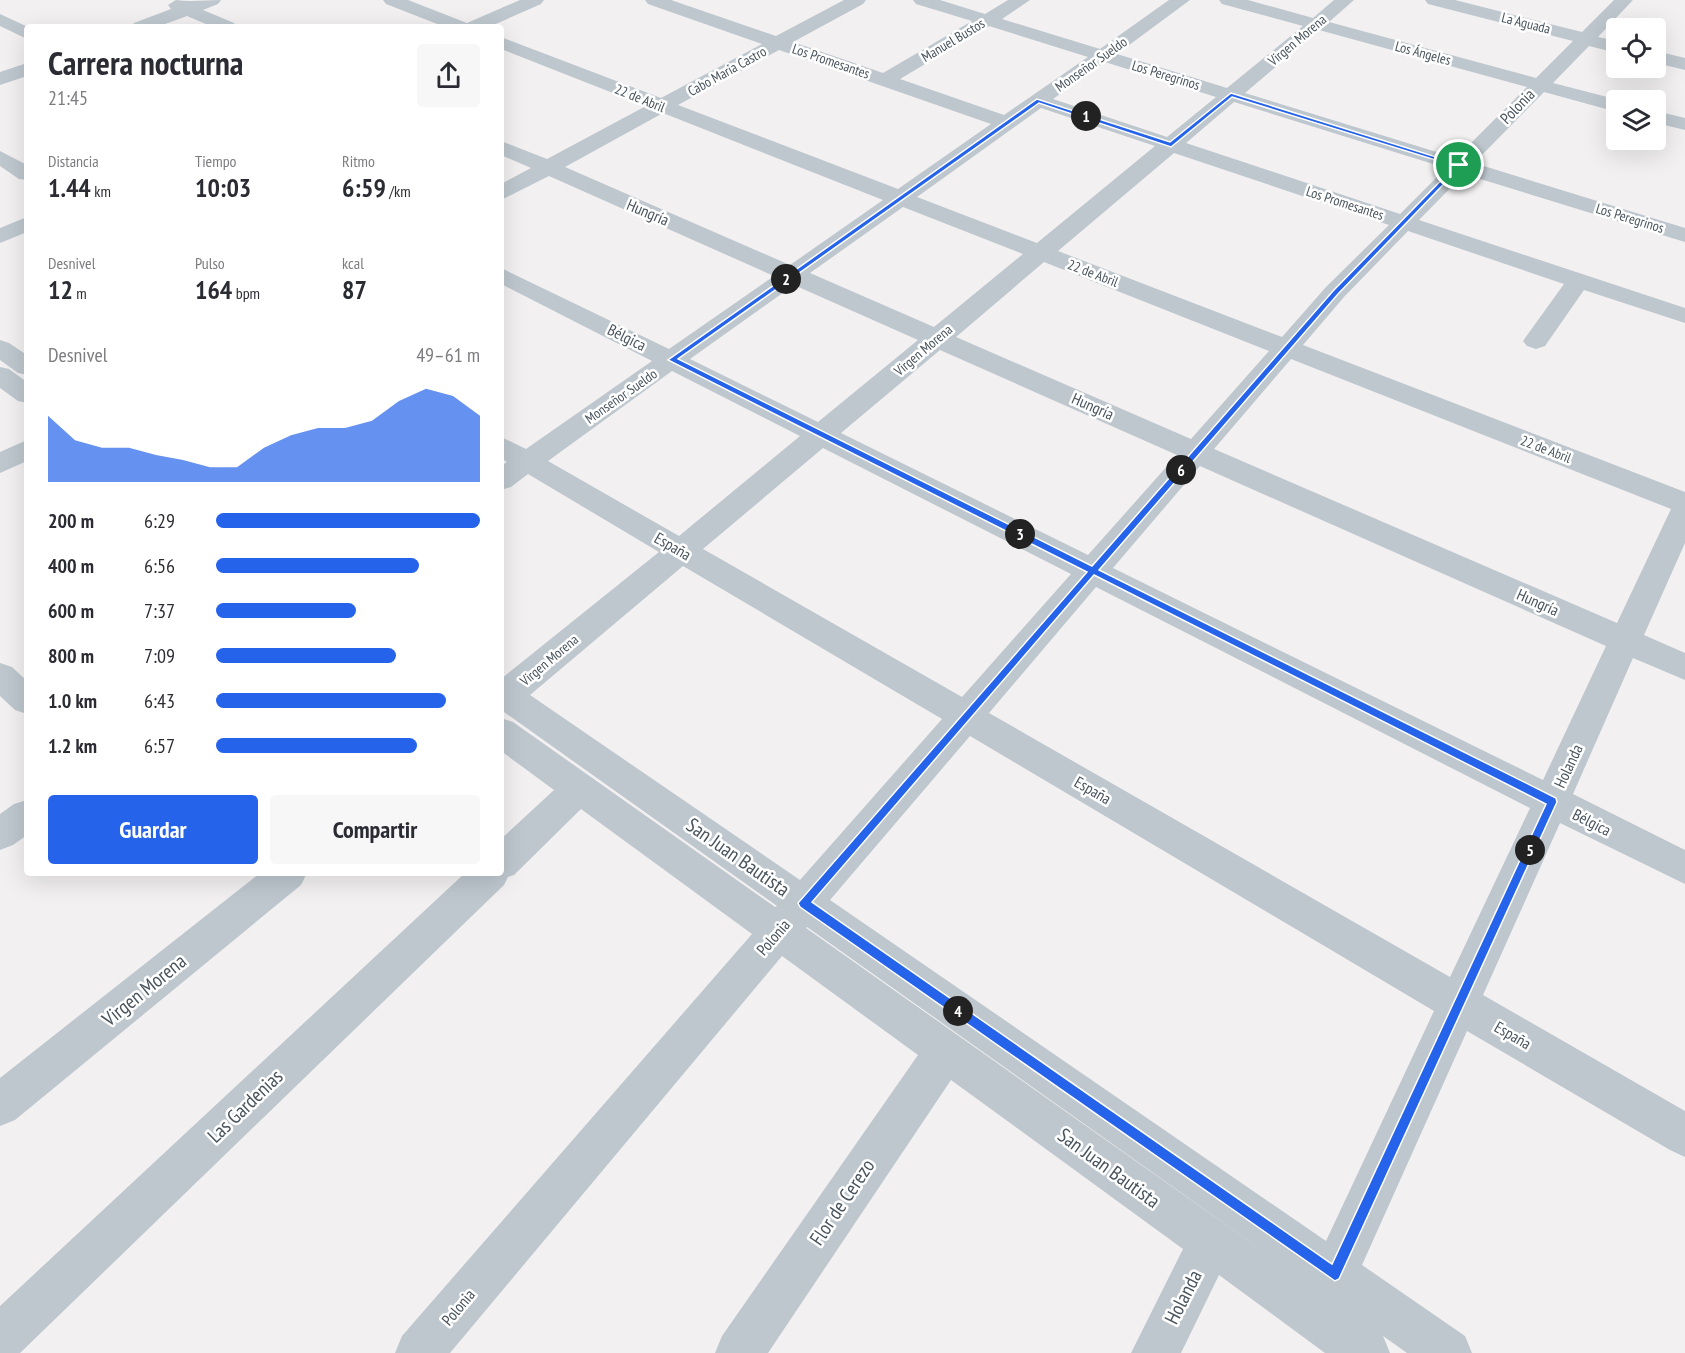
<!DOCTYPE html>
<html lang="es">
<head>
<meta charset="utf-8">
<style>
  :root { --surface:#fff; --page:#f7f7f7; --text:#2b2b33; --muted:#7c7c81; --accent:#2563eb }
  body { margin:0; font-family:"PT Sans Narrow",sans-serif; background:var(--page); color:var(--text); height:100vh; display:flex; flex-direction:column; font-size:22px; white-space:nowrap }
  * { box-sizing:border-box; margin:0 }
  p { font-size:20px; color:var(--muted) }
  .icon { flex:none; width:33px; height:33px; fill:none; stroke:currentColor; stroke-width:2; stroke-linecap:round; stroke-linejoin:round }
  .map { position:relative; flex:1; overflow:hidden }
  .side { position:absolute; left:24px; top:24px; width:480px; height:852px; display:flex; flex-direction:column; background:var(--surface); border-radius:6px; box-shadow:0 6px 24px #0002 }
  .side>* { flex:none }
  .tools { position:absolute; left:1606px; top:18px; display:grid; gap:12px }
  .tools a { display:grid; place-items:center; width:60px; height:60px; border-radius:6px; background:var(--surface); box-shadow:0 6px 24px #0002; font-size:30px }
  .pin { position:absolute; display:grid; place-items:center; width:51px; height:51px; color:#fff; margin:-26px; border:3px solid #fff; border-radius:50%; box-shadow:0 2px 6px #0007 }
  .km { position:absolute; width:30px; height:30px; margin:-15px; border-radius:50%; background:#222; color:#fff; font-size:16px; line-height:30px; text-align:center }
  .round { display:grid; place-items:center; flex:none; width:63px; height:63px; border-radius:6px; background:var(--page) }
  .head { display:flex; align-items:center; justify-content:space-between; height:102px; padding:0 24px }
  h1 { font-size:33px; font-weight:600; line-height:45px }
  .metrics { display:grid; grid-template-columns:repeat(3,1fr); gap:9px; height:102px; padding:6px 24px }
  .metrics div { display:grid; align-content:center }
  .metrics b { font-size:26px; font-weight:600 }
  .metrics small { font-size:16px; font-weight:400 }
  .metrics p { font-size:16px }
  .chart { height:168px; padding:12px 24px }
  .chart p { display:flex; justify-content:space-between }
  .chart svg { width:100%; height:108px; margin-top:6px; fill:var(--accent); opacity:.7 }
  .cta { display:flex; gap:12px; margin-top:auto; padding:12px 24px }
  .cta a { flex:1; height:69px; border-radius:6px; background:var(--accent); color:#fff; font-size:24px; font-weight:600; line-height:69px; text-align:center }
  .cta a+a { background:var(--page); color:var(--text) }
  ul { padding:0 24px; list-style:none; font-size:20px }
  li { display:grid; grid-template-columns:96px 72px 1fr; align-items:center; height:45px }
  li i { height:15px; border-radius:8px; background:var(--accent) }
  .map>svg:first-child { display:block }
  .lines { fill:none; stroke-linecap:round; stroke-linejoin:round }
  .minor { fill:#bec7ce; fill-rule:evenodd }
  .route { fill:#2563eb; stroke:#fff; stroke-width:1.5; fill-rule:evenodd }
  .labels { text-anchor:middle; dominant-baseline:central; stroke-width:5; stroke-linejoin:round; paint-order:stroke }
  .far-street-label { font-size:14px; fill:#48535c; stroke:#fff }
  .street-label { font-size:16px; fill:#48535c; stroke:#fff }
  .near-street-label { font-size:20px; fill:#48535c; stroke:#fff }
</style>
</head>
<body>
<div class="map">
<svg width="1685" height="1353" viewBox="0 0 1685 1353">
  <rect width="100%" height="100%" fill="#f2f0f0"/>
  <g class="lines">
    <path class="minor" d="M176 0C191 2 205 0 221 0L218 4 203 10 234 23 237 27H213L187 16 157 27H131L134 23 171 9 168 5Z
      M383 0H408L467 23 520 0H544L541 4 489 27H445L386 4Z
      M645 0H671L776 36 844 0H866L863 4 793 42 883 73 972 21 916 4 913 0H940L985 14 1008 0H1030L1002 19 1100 49 1169 0H1190L1117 54 1227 88 1303 26 1222 4 1219 0H1248L1313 18 1334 0H1354L1329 22 1536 78 1573 41 1428 4 1425 0H1455L1582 32 1614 0H1633L1598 37 1617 41V53L1589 46 1553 83 1619 100H1617V112L1544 92 1474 163 1685 228V242L1464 174 1419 220 1685 308V323L1584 290 1545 346 1536 349 1527 346 1523 341 1564 284 1408 231 1344 297 1303 345 1685 492V543L1644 635 1685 653V680L1633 658 1573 794 1685 850V884L1560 823 1483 995 1685 1111V1157L1670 1150 1467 1031 1362 1265 1465 1336 1472 1353H1407L1383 1336 1390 1353H1325L1219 1275 1181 1353H1131L1183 1249 951 1080 768 1353H715L722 1336 918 1055 782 956 450 1353H395L402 1336 752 934 581 809 514 875 508 877 504 885 20 1353H0V1306L465 873H501V839L554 790 501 751V718L513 722 775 907 777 906 504 712 501 713V679L659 552 528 474 511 487 501 490V466L507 462 501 458V437L526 449 652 361 501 284V268L669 349 774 276 549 176 501 200V184L531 168 501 155V141L547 159 646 106 501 49V37L661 98 762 44 648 4ZM989 26 1088 57 1004 115 900 79ZM1319 30 1527 87 1456 158 1245 93ZM779 50 991 124 898 189 678 105ZM1105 62 1216 97 1167 137 1053 99ZM1234 102 1446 168 1400 214 1186 143ZM1041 108 1155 146 1037 243 917 197ZM663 113 883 200 790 265 565 167ZM1174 153 1389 225 1326 287 1282 337 1058 251ZM903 207 1023 254 934 327 810 273ZM1044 262 1269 351 1191 439 956 337ZM794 285 918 340 818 422 690 359ZM940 350 1177 455 1088 555 841 433ZM1291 359 1671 509 1617 623 1214 449ZM672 371 800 436 679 536 548 461ZM823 448 1071 574 962 697 703 549ZM1200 466 1606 646 1543 780 1113 568ZM683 566 942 719 800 880 530 695ZM1096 587 1530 808 1450 977 989 713ZM970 736 1434 1011 1326 1241 830 900ZM807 927 1307 1282 806 928Z
      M0 14 28 27 27 39 0 26Z
      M1656 51 1685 58V70L1656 63Z
      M27 63V76L0 85V72Z
      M1656 111 1685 118V130L1656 123Z
      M0 151 27 165V180L19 179 0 166Z
      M27 217V232L0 243V228Z
      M0 340 9 343 27 355V375L18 373 0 360Z
      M0 367 9 369 27 382V403L18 401 0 388Z
      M27 440V461L0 473V452Z
      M0 663 12 667 27 681V714L15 710 0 696Z
      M27 800V835L13 845 0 850V814L14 804Z
      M260 873H307L301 885 15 1120 0 1126V1078Z"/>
  </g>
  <path class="route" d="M1231 93 1462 165 1338 294 1099 570 1556 798 1557 802 1339 1279 1335 1281 800 907 798 903 1087 572 668 360 1037 99 1170 142ZM1232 97 1455 166 1333 291 1092 566 678 359 1039 103 1171 147ZM1094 575 1546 804 1332 1264 812 902Z"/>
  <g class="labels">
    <g class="far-street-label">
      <text transform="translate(1526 23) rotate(14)">La Aguada</text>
      <text transform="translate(953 40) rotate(-31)">Manuel Bustos</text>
      <text transform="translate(1297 40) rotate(-40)">Virgen Morena</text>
      <text transform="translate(1423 53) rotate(15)">Los Ángeles</text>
      <text transform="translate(831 61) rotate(19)">Los Promesantes</text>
      <text transform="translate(1091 64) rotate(-35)">Monseñor Sueldo</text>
      <text transform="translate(727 71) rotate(-29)">Cabo Maria Castro</text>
      <text transform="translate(1166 75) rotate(17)">Los Peregrinos</text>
      <text transform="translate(640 98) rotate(22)">22 de Abril</text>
      <text transform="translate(1345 203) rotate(18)">Los Promesantes</text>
      <text transform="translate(1630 218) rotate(17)">Los Peregrinos</text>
      <text transform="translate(1093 273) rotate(21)">22 de Abril</text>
      <text transform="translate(923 350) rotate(-40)">Virgen Morena</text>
      <text transform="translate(621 396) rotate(-35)">Monseñor Sueldo</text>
      <text transform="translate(1546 449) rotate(21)">22 de Abril</text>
      <text transform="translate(549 660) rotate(-40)">Virgen Morena</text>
    </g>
    <g class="street-label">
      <text transform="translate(1517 106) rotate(-46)">Polonia</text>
      <text transform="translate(648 212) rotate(23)">Hungría</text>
      <text transform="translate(627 337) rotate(26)">Bélgica</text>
      <text transform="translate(1093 406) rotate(24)">Hungría</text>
      <text transform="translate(673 546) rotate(30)">España</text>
      <text transform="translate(1538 602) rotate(24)">Hungría</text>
      <text transform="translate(1568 766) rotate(-65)">Holanda</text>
      <text transform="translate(1093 790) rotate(30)">España</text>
      <text transform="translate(1592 822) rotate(27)">Bélgica</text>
      <text transform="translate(773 937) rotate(-49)">Polonia</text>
      <text transform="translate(1513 1035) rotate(30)">España</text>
      <text transform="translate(458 1307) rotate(-50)">Polonia</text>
    </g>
    <g class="near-street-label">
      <text transform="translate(738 857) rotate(35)">San Juan Bautista</text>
      <text transform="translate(144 990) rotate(-39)">Virgen Morena</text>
      <text transform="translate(245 1106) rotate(-44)">Las Gardenias</text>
      <text transform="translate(1109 1168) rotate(36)">San Juan Bautista</text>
      <text transform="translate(842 1202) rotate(-56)">Flor de Cerezo</text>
      <text transform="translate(1183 1297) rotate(-63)">Holanda</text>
    </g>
  </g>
</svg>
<div class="tools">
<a><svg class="icon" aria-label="locate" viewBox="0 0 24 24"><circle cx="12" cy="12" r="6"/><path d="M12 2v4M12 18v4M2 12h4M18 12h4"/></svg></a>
<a><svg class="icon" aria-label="layers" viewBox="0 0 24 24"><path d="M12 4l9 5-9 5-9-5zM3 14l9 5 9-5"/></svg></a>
</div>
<div class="pin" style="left:1459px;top:165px;background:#1e9e55"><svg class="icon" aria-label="arrive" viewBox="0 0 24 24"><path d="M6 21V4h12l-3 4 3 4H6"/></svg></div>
<b class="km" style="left:1086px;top:116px">1</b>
<b class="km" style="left:786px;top:279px">2</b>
<b class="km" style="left:1020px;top:534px">3</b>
<b class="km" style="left:958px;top:1011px">4</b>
<b class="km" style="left:1530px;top:850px">5</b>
<b class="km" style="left:1181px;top:470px">6</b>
<section class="side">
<div class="head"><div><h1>Carrera nocturna</h1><p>21:45</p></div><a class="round"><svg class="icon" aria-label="share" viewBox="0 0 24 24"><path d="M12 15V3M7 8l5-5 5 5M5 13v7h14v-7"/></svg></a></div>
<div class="metrics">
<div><p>Distancia</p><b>1.44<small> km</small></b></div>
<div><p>Tiempo</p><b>10:03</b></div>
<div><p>Ritmo</p><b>6:59<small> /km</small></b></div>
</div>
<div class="metrics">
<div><p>Desnivel</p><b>12<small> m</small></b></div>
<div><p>Pulso</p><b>164<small> bpm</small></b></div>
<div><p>kcal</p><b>87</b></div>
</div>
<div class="chart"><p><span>Desnivel</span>49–61 m</p>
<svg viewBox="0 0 160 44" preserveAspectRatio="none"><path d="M0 44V17L10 27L20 30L30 30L40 33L50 35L60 38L70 38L80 30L90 25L100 22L110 22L120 19L130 11L140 6L150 9L160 17V44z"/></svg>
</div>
<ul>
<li><b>200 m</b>6:29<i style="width:100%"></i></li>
<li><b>400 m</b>6:56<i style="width:77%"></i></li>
<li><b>600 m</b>7:37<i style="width:53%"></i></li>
<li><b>800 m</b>7:09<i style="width:68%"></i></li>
<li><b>1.0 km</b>6:43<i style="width:87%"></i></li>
<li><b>1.2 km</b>6:57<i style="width:76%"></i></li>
</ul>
<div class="cta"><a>Guardar</a><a>Compartir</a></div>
</section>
</div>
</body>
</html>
